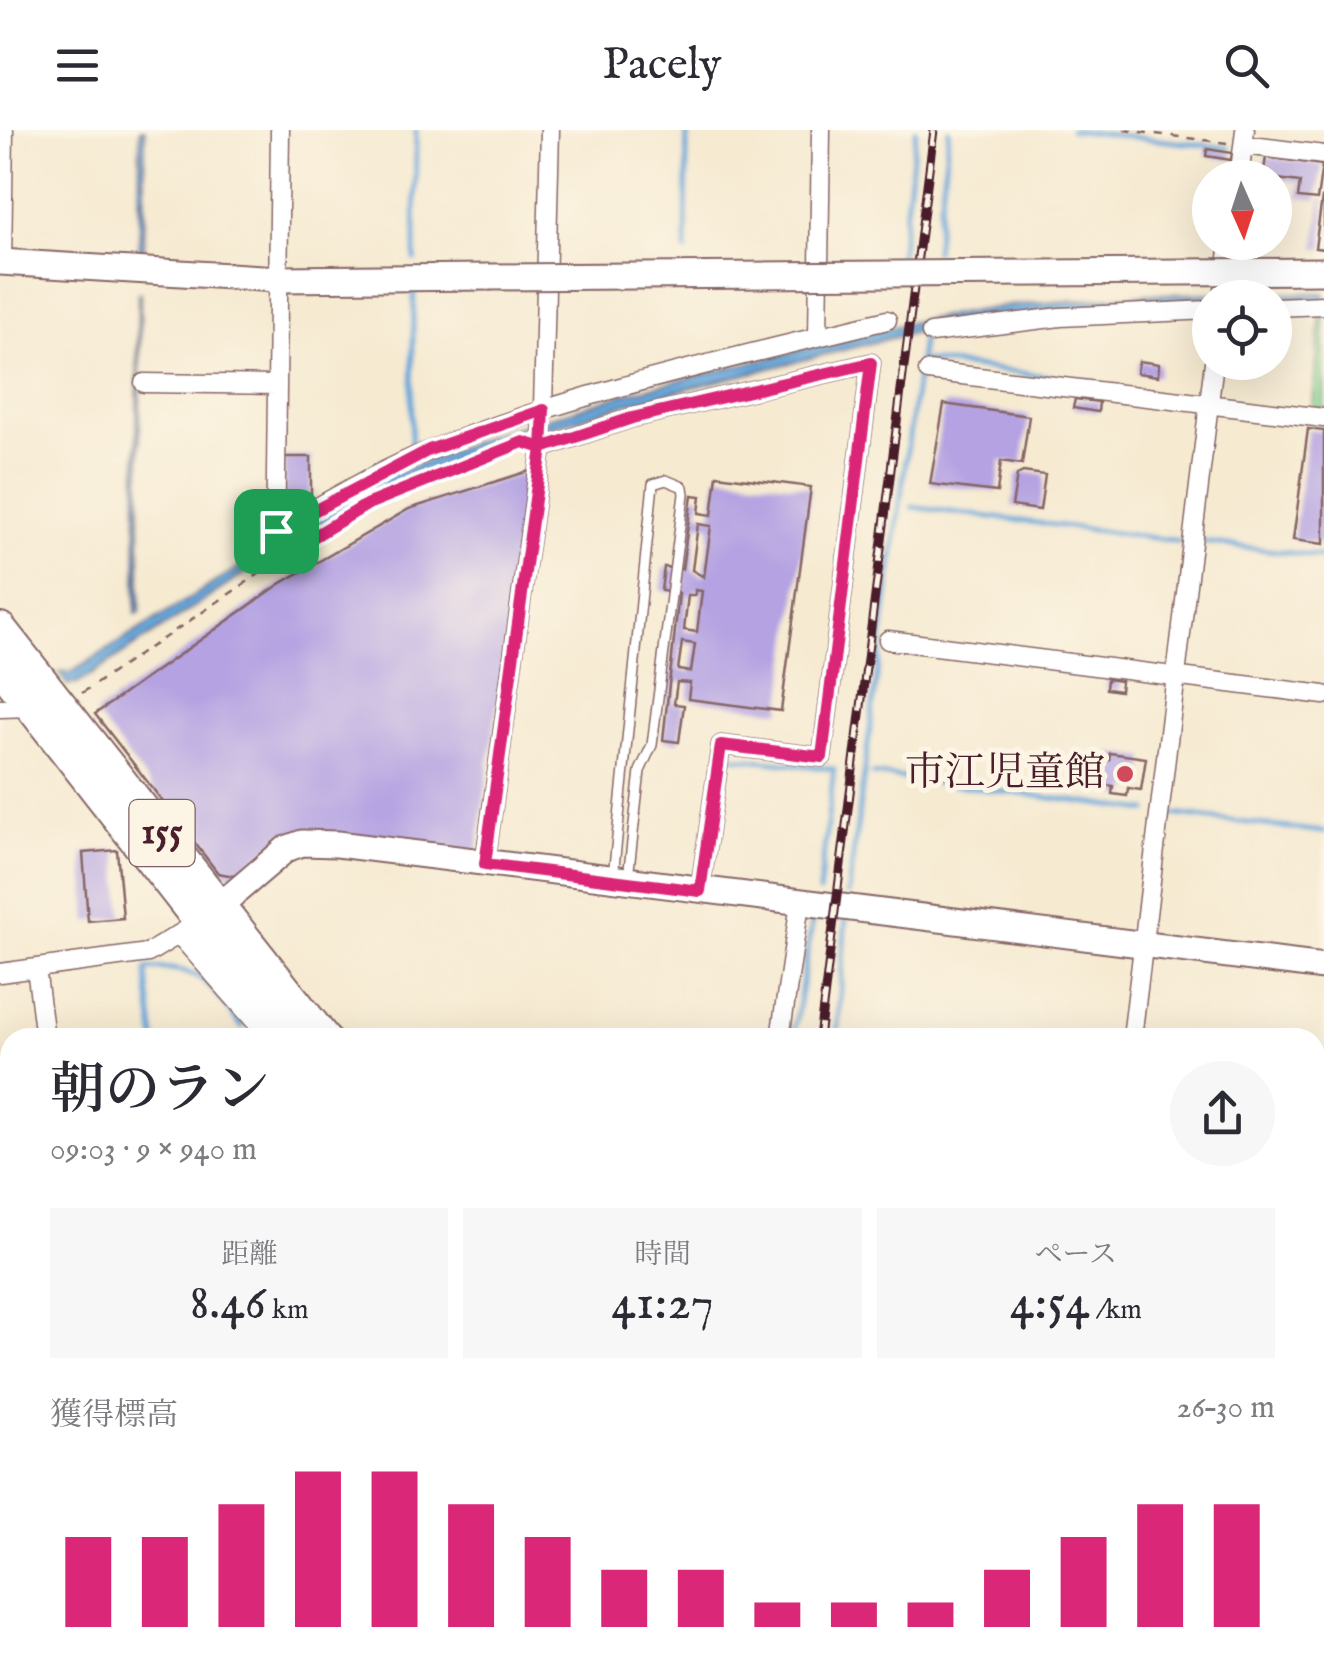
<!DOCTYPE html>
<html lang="ja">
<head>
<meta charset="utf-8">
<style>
  :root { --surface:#fff; --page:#f7f7f7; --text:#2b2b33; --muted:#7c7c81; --accent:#db2777 }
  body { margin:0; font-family:"IM FELL English","Noto Serif JP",serif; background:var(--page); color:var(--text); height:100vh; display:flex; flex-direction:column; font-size:38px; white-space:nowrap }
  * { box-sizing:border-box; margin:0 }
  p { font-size:32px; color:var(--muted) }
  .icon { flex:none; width:55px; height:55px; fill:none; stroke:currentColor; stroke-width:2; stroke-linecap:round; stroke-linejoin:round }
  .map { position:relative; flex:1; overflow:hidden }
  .panel { position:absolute; left:0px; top:898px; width:1325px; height:642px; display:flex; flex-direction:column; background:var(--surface); border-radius:30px 30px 0 0; box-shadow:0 10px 40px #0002 }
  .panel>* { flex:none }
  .needle { width:65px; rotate:177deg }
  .fabs { position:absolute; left:1192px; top:30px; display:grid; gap:20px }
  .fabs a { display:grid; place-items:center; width:100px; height:100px; border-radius:50%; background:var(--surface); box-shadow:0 10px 40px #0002; font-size:50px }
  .pin { position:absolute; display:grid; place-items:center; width:85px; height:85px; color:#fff; margin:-42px; border-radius:20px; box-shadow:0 5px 15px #0006 }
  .round { display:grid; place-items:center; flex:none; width:105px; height:105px; border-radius:52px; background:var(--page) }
  .summary { display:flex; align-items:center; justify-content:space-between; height:170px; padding:0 50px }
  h1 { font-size:55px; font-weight:600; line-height:75px }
  .figures { display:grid; grid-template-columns:repeat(3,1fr); gap:15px; height:170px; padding:10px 50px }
  .figures div { display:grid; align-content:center; border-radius:0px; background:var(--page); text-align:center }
  .figures b { font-size:50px; font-weight:600 }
  .figures small { font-size:28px; font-weight:400 }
  .figures p { font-size:28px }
  .chart { height:280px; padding:20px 50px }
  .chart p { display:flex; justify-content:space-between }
  .chart svg { width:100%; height:180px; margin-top:10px; stroke:var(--accent); stroke-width:6 }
  header { display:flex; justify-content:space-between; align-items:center; height:130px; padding:0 50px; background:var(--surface); font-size:45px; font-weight:600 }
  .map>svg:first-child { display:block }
  .green { fill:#91e09f; stroke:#6e8065; stroke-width:2.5 }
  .water { fill:#66a6d9; stroke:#586282; stroke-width:2.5 }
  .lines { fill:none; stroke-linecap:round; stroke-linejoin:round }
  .stream { stroke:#66a6d9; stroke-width:5 }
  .building { fill:#b4a2e2; fill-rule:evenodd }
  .lane-casing { stroke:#866665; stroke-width:12 }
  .street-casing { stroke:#866665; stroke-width:21 }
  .secondary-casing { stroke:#866665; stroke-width:29 }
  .highway-casing { stroke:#866665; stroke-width:36 }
  .path { stroke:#866665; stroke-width:2.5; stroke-dasharray:8 8; stroke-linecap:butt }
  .lane { stroke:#fff; stroke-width:9 }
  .street { stroke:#fff; stroke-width:18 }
  .secondary { stroke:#fff; stroke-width:25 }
  .highway { stroke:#fff; stroke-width:32 }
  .rail-casing { stroke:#4a1f2b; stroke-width:9 }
  .rail { stroke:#fcf5e5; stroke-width:5; stroke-dasharray:15; stroke-linecap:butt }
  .secondary-bridge-casing { stroke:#866665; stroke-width:29; stroke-linecap:butt }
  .secondary-bridge { stroke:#fff; stroke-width:25 }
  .route-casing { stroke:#fff; stroke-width:20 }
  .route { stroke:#db2777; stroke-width:12 }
  .poi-dot { fill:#d1495b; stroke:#fcf5e5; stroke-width:4 }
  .labels { text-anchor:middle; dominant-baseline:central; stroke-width:10; stroke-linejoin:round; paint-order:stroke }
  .shield { fill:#fcf5e5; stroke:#7f5f63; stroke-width:2.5 }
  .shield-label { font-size:38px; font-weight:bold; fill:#4a1f2b }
  .poi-label { font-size:40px; fill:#4a1f2b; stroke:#fcf5e5; text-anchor:end }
</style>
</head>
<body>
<header><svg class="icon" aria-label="menu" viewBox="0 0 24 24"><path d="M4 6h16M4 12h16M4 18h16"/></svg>Pacely<svg class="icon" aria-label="search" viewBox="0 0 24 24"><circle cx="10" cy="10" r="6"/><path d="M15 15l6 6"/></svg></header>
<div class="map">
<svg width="1324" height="1538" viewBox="0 0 1324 1538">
  <rect width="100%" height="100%" fill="#fcf5e5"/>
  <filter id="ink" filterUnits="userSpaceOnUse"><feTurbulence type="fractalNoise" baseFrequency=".01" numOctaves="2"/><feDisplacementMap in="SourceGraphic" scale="20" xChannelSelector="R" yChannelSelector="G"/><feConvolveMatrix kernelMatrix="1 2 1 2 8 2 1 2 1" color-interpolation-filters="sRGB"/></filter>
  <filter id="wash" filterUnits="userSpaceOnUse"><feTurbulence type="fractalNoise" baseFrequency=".0048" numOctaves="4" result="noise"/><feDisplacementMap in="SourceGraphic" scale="40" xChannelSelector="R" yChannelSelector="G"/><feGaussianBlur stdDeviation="2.25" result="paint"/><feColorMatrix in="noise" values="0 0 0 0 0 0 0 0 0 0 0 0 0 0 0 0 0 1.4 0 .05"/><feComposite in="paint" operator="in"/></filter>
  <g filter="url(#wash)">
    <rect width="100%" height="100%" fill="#f6ead1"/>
    <path class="green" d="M1321 182H1324V279L1313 278Z"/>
    <path class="water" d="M140 0H145L144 133 139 132Z
      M140 163V482L136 484 138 163Z
      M1324 163V172L1210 168V174L952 193 625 274 485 318 392 355 279 421 77 554 68 555 59 543 72 542 378 350 486 307 624 264 917 191 1006 176 1155 164Z"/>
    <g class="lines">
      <path class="stream" d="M1071 0 1229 18
        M686 121 687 0
        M935 121 949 0
        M900 125 916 0
        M415 130 416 0
        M925 231 1094 252
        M411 316 414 162
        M912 377 1178 411
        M1203 412 1324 427
        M724 626 834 639 819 762
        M873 644 1148 681
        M1172 684 1324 702
        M848 764 922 209
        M155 908 146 839C205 835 208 854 242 897
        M793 908 814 782
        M837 908 846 786
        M1315 978 1324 979
        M1315 1249 1324 1250
        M0 1451 10 1521
        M1315 1518 1324 1519
        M11 1530 12 1538
        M235 1530 236 1538
        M443 1534V1538
        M718 1538 719 1530"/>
    </g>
    <g id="blocks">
      <path class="building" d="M1207 19 1232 23 1231 30 1206 26Z
        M1266 27 1322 35 1317 70 1298 68 1300 52 1263 47Z
        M1322 68 1324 69V119L1315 118Z
        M1139 231 1159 234 1158 246 1137 243Z
        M1075 269 1099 272 1098 282 1073 278Z
        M944 274 1029 286 1022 334 1001 331 997 362 930 354Z
        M1308 299 1324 301V414L1293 410Z
        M284 327H311V372H296V379H284Z
        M529 341 477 722 272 716 234 746 218 743 95 584 280 454 409 379Z
        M1023 342 1045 345 1040 380 1012 376 1017 345Z
        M717 345 811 357 781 581 688 569 690 553 677 552 674 574 684 575 679 612 663 610 679 463 661 461 664 437 682 439 692 365 701 366 699 383 712 385ZM698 394 711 396 704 447 692 440ZM695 460 702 461 697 502 684 500 688 465H695ZM682 512 695 514 691 542 678 540Z
        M1107 549 1121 551 1120 561 1106 559Z
        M1110 623 1146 628 1141 660 1128 658 1127 666 1112 664 1113 656 1088 652 1091 628 1109 630Z
        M117 720 123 788 88 791 83 723Z"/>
    </g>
  </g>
  <g filter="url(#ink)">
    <use href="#blocks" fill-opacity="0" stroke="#866665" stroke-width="2.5"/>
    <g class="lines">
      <g class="lane-casing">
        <path id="lane" d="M613 747 653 354 666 350 683 357 684 364 652 615 640 641 628 748"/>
      </g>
      <g class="street-casing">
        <path id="street" d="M1244 15 1324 25
          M1239 48 1245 0
          M2 132 4 0
          M1223 168 1230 112
          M1275 177 1324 175
          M931 203 1060 187 1210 180
          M818 207 821 0
          M928 241 1324 288
          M144 253 277 255
          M542 318 631 288 871 233 822 627 721 615 700 761
          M276 401C327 372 377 341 431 320 578 261 734 228 887 190
          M275 430 280 0
          M888 510 1324 565
          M0 578 33 577
          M485 734 542 318 550 0
          M181 807 261 898 262 908
          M36 838 45 908
          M0 843 148 823 201 791
          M780 908 800 773
          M1132 908 1214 232
          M1315 1110 1324 1111
          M0 1148 10 1147
          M0 1305H10
          M1315 1380 1324 1381
          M125 1530 126 1538
          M340 1530 341 1538
          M562 1530 572 1538
          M355 1538 417 1530
          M1051 1538 1052 1530"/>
      </g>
      <g class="secondary-casing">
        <path id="secondary" d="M0 132 278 149 489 147
          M205 788 286 719 302 713 337 714 1324 837"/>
      </g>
      <g class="highway-casing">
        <path id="highway" d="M0 499 323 908
          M0 536 291 908
          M783 1530 790 1538
          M812 1530 818 1538"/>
      </g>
      <path class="path" d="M1124 0 1227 13
        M294 417 421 349 522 312
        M82 563 262 442"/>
      <use href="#lane" class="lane"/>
      <use href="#street" class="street"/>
      <use href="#secondary" class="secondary"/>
      <use href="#highway" class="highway"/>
      <g class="rail-casing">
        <path id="rail" d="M819 908 934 0
          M739 1538 740 1530"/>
      </g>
      <use href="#rail" class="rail"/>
      <g class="secondary-bridge-casing">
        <path id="secondary-bridge" d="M489 147 1324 141"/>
      </g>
      <use href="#secondary-bridge" class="secondary-bridge"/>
    </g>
  </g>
  <g class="lines" filter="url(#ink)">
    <g class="route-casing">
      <path id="route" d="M276 401 275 430 368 374 523 312 542 318 632 288 871 233 822 627 721 615 700 761 485 734 542 318 544 280 429 320 276 401"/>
    </g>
    <use href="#route" class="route"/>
  </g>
  <circle class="poi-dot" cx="1125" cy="644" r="10"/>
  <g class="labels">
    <rect class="shield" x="129.5" y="670" width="65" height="66" rx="8"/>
    <g class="shield-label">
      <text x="162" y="703">155</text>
    </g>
    <g class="poi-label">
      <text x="1105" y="644">市江児童館</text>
    </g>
  </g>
</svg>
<div class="fabs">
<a><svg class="needle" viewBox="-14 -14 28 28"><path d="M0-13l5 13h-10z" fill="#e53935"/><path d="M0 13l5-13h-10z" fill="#7c7c81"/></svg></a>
<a><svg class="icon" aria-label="locate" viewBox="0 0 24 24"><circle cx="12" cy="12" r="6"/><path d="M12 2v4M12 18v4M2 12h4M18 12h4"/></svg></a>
</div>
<div class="pin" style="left:276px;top:401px;background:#1e9e55"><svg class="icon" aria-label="arrive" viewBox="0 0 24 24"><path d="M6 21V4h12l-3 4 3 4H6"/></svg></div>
<section class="panel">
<div class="summary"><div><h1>朝のラン</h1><p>09:03 · 9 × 940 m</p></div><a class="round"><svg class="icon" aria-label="share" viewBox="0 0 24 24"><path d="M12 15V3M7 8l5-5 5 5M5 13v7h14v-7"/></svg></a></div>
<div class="figures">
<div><p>距離</p><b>8.46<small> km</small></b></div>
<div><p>時間</p><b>41:27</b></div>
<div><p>ペース</p><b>4:54<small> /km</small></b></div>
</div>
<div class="chart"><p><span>獲得標高</span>26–30 m</p>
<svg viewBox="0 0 160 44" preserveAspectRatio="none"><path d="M5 44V22M15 44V22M25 44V14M35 44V6M45 44V6M55 44V14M65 44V22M75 44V30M85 44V30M95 44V38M105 44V38M115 44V38M125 44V30M135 44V22M145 44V14M155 44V14"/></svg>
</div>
</section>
</div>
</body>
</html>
